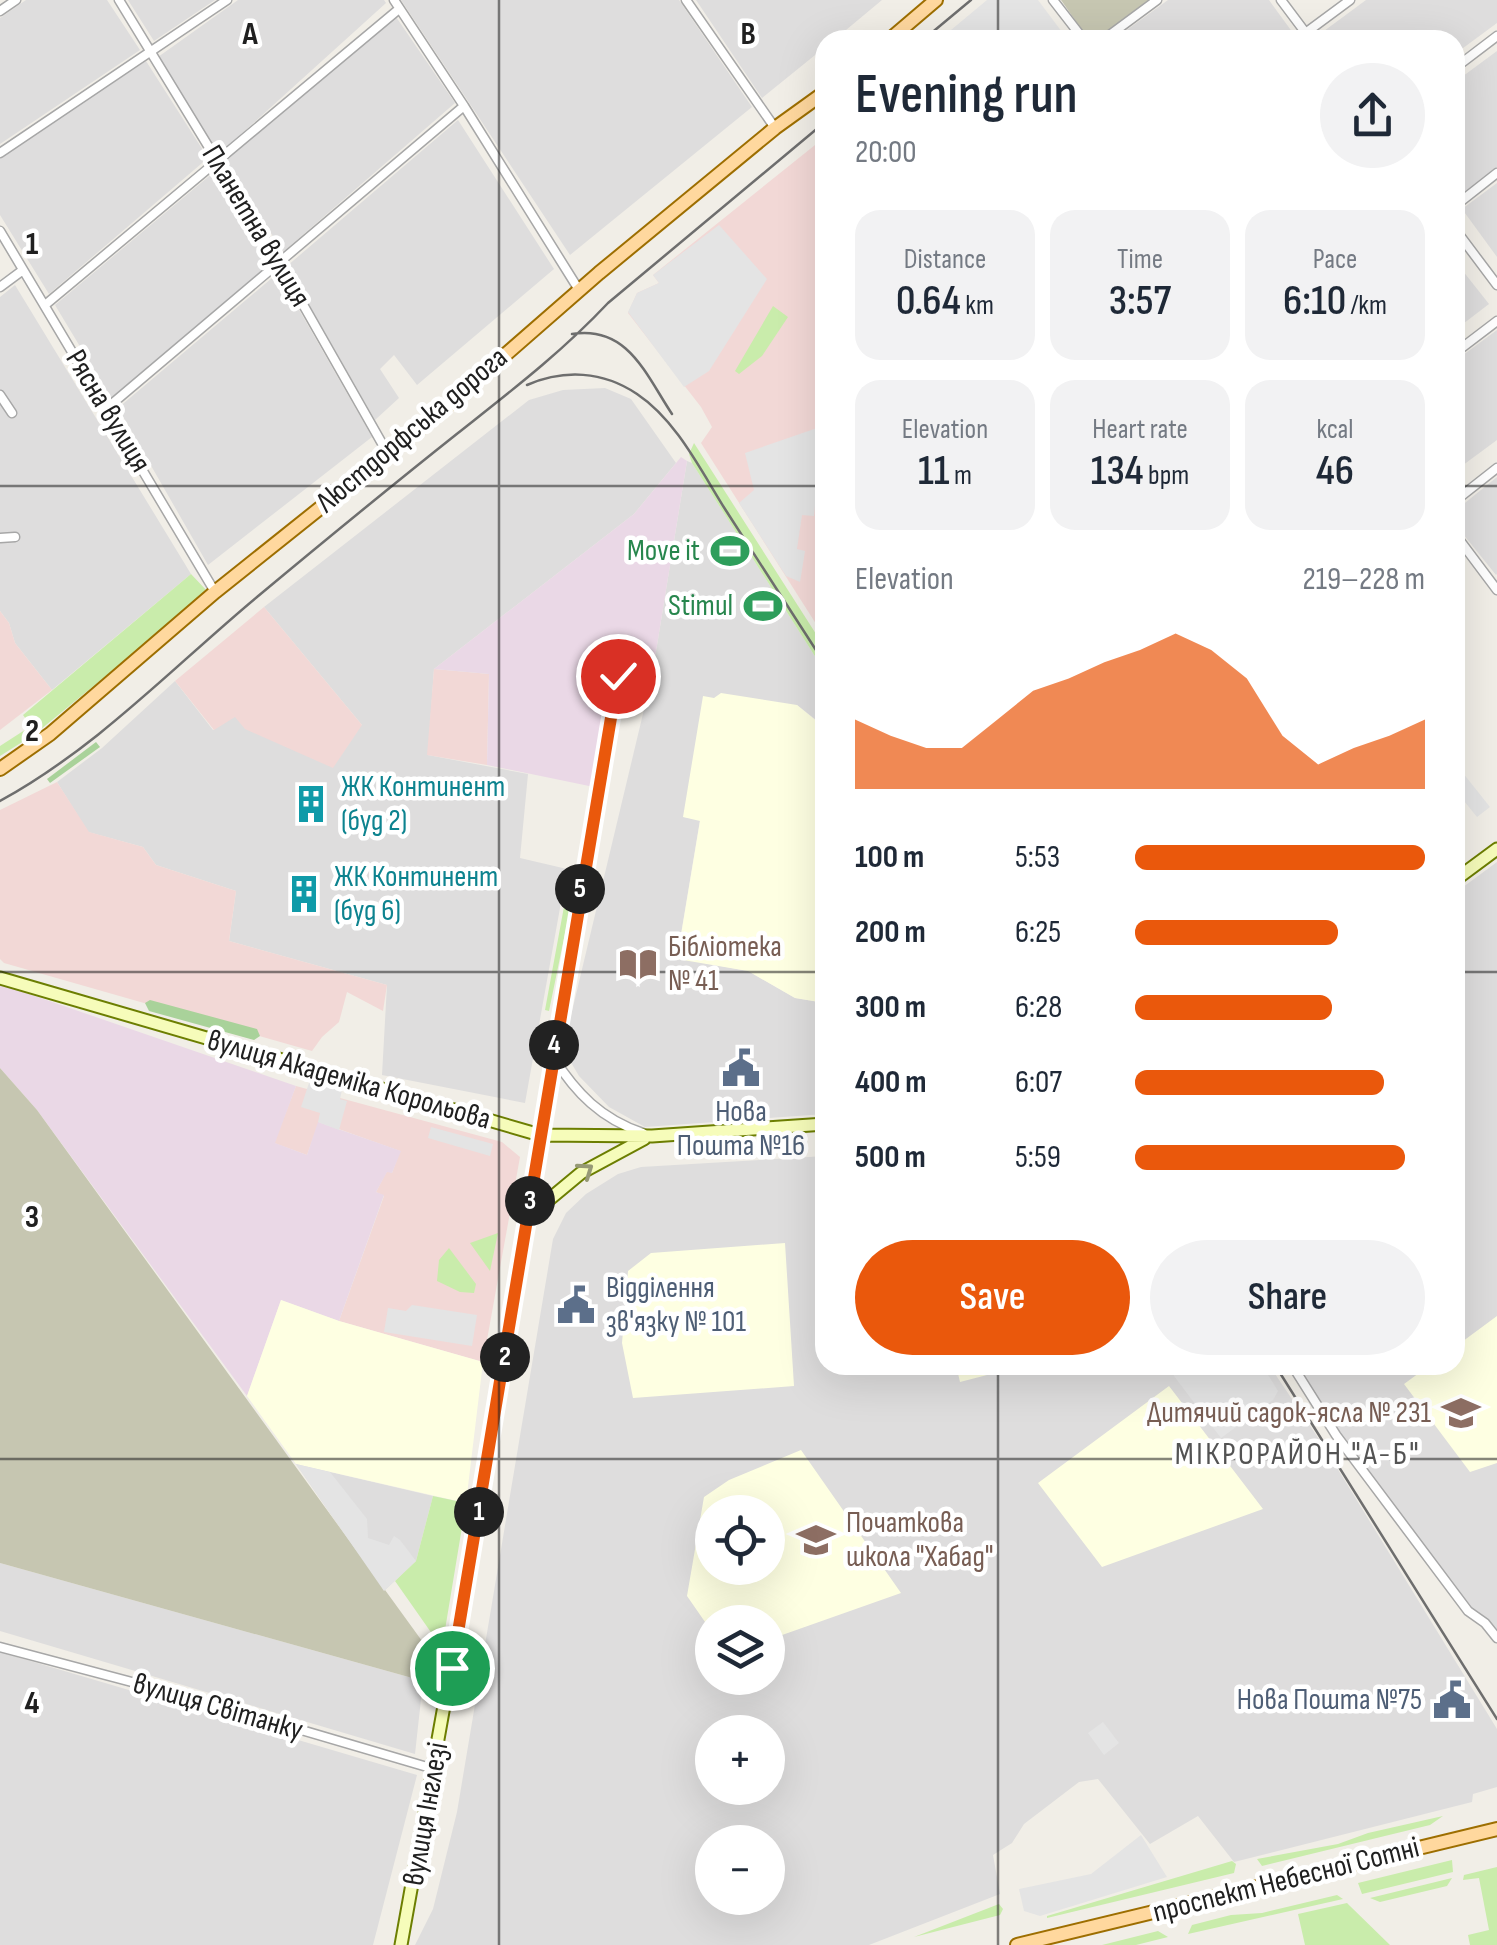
<!DOCTYPE html>
<html lang="en">
<head>
<meta charset="utf-8">
<style>
  :root { --surface:#fff; --page:#f2f2f3; --text:#1f2937; --muted:#747a83; --accent:#ea580c }
  body { margin:0; font-family:"Sofia Sans Condensed",sans-serif; background:var(--page); color:var(--text); height:100vh; display:flex; flex-direction:column; font-size:38px; white-space:nowrap }
  * { box-sizing:border-box; margin:0 }
  p { font-size:32px; color:var(--muted) }
  .icon { flex:none; width:55px; height:55px; fill:none; stroke:currentColor; stroke-width:2; stroke-linecap:round; stroke-linejoin:round }
  .map { position:relative; flex:1; overflow:hidden }
  .panel { position:absolute; left:815px; top:30px; width:650px; height:1345px; display:flex; flex-direction:column; background:var(--surface); border-radius:30px; box-shadow:0 10px 40px #0002 }
  .panel>* { flex:none }
  .controls { position:absolute; left:695px; top:1495px; display:grid; gap:20px }
  .controls a { display:grid; place-items:center; width:90px; height:90px; border-radius:50%; background:var(--surface); box-shadow:0 10px 40px #0002; font-size:50px }
  .pin { position:absolute; display:grid; place-items:center; width:85px; height:85px; color:#fff; margin:-42px; border:5px solid #fff; border-radius:50%; box-shadow:0 2px 10px #0007 }
  .km { position:absolute; width:50px; height:50px; margin:-25px; border-radius:50%; background:#222; color:#fff; font-size:28px; line-height:50px; text-align:center }
  .round { display:grid; place-items:center; flex:none; width:105px; height:105px; border-radius:52px; background:var(--page) }
  .headline { display:flex; align-items:center; justify-content:space-between; height:170px; padding:0 40px }
  h1 { font-size:55px; font-weight:600; line-height:75px }
  .stats { display:grid; grid-template-columns:repeat(3,1fr); gap:15px; height:170px; padding:10px 40px }
  .stats div { display:grid; align-content:center; border-radius:25px; background:var(--page); text-align:center }
  .stats b { font-size:42px; font-weight:600 }
  .stats small { font-size:28px; font-weight:400 }
  .stats p { font-size:28px }
  .chart { height:280px; padding:20px 40px }
  .chart p { display:flex; justify-content:space-between }
  .chart svg { width:100%; height:180px; margin-top:10px; fill:var(--accent); opacity:.7 }
  .primary-button { display:flex; gap:20px; margin-top:auto; padding:20px 40px }
  .primary-button a { flex:1; height:115px; border-radius:60px; background:var(--accent); color:#fff; font-size:40px; font-weight:600; line-height:115px; text-align:center }
  .primary-button a+a { background:var(--page); color:var(--text) }
  ul { padding:0 40px; list-style:none; font-size:32px }
  li { display:grid; grid-template-columns:160px 120px 1fr; align-items:center; height:75px }
  li i { height:25px; border-radius:12px; background:var(--accent) }
  .map>svg:first-child { display:block }
  .residential { fill:#dedddd; fill-rule:evenodd }
  .commercial { fill:#f2d8d6 }
  .industrial { fill:#ead8e6 }
  .education { fill:#feffe2; fill-rule:evenodd }
  .construction { fill:#c6c6b1 }
  .grass { fill:#c9ecab }
  .forest { fill:#a9d29a }
  .parking { fill:#e4e4e4 }
  .lines { fill:none; stroke-linecap:round; stroke-linejoin:round }
  .street-casing { stroke:#a7a7a7; stroke-width:11 }
  .secondary-casing { stroke:#6c7e01; stroke-width:15 }
  .primary-casing { stroke:#9d6e00; stroke-width:16 }
  .street { stroke:#fff; stroke-width:8 }
  .secondary { stroke:#f6fcba; stroke-width:11 }
  .primary { stroke:#ffd89e; stroke-width:12 }
  .tram { stroke:#6e6e6e; stroke-width:2.5 }
  .oneway { stroke:#969975 }
  .route-casing { stroke:#fff; stroke-width:20 }
  .route { stroke:#ea580c; stroke-width:12 }
  .grid { fill:none; stroke:#202020; stroke-width:2.5; stroke-opacity:0.55 }
  .labels { text-anchor:middle; dominant-baseline:central; stroke-width:9; stroke-linejoin:round; paint-order:stroke }
  .street-label { font-size:30px; fill:#202020; stroke:#fff }
  .leisure-label { font-size:30px; fill:#27864d; stroke:#fff; text-anchor:end }
  .culture-label { font-size:30px; fill:#0d838f; stroke:#fff; text-anchor:start }
  .education-label { font-size:30px; fill:#785e54; stroke:#fff; text-anchor:start }
  .service-label { font-size:30px; fill:#4e5e75; stroke:#fff }
  .neighbourhood-label { font-size:32px; letter-spacing:2.5px; fill:#535353; stroke:#fff }
  .grid-label { font-size:32px; text-anchor:middle; font-weight:bold; fill:#202020; stroke:#fff; stroke-width:9; stroke-linejoin:round; paint-order:stroke }
</style>
</head>
<body>
<div class="map">
<svg width="1497" height="1945" viewBox="0 0 1497 1945">
  <rect width="100%" height="100%" fill="#f1eee7"/>
  <path class="residential" d="M26 0H107L140 50 0 144V18Z
    M128 0H215L154 41Z
    M238 0H384L386 3 217 156 158 57Z
    M401 0H679L752 107 570 255Z
    M696 0H882L834 40H825V47L762 98Z
    M1168 0H1269L1293 33 1282 40H1113Z
    M1366 0H1497V23L1455 54V40H1324L1320 34Z
    M394 14 455 103 283 252 224 159Z
    M1497 51V167L1455 200V82Z
    M146 61 208 158 49 294 0 215V157Z
    M458 120 554 269 417 385 394 355 380 369 399 398 375 420 287 266Z
    M214 172 270 266 111 398 55 305Z
    M1497 183V257L1462 209Z
    M1455 261 1489 304 1455 330Z
    M278 273 372 437 208 565 118 408Z
    M15 285 191 574 52 690 15 643 9 623 0 611V297Z
    M1497 330V440L1455 471V361Z
    M605 388 631 399 676 463 634 514 434 669 428 755 528 774 520 858 567 869 525 1103 382 1075 387 985 229 941 236 891 156 865 143 847 88 832 57 782 102 748 175 681 213 730 235 716 362 725 264 607 529 400 563 390Z
    M687 461 692 463 825 672V727L797 705 684 817 700 820 677 958 748 971 795 998 825 1003V1114L645 1127 609 1107 579 1076 563 1049 652 676Z
    M1497 477V574L1496 575 1455 524V511Z
    M1497 862V1633L1487 1620 1473 1610 1340 1433 1297 1365H1455V893Z
    M825 1156V1365H1269L1323 1445 1497 1729V1787L1473 1794 1472 1802 1234 1862 1198 1816 1150 1844 1098 1779 1079 1782 1024 1824 1012 1843 993 1855 1000 1894 869 1945H415L433 1909 457 1812 553 1239 566 1213 586 1194 618 1174 641 1167ZM712 1512H768V1568H712ZM712 1622H768V1678H712ZM712 1732H768V1788H712ZM712 1842H768V1898H712Z
    M296 1464 433 1496 416 1561 384 1591Z
    M0 1563 423 1681 415 1754 0 1631Z
    M0 1652 417 1775 373 1945H0Z"/>
  <path class="commercial" d="M825 137V638L701 443 712 427 701 407 628 313 637 293 659 283 653 275Z
    M264 607 362 725 333 768 245 729 235 717 214 730 175 681Z
    M0 611 9 623 15 643 52 690 0 730Z
    M434 669 489 674 487 765 427 755Z
    M57 782 89 832 143 847 156 865 236 891 229 941 387 985 383 1011 347 992 339 1022 322 1037 312 1051 4 963 0 959V810Z
    M296 1086 502 1142 520 1157 483 1362 339 1321 384 1196 376 1192 387 1171 392 1173 400 1151 319 1122 307 1155 274 1143Z"/>
  <path class="industrial" d="M681 457 687 461 652 676 616 673 594 787 487 765 489 674 434 669 634 514Z
    M0 984 296 1086 275 1143 307 1155 318 1122 401 1151 392 1173 387 1172 376 1192 384 1195 339 1321 281 1300 247 1396 37 1110 0 1068Z"/>
  <path class="education" d="M721 693 797 705 825 728V1003L795 998 748 971 677 959 700 821 683 817 703 696 714 698Z
    M785 1243 794 1386 633 1398 622 1343 628 1271 651 1253Z
    M281 1300 339 1321 483 1362 466 1503 296 1464 247 1396Z
    M1497 1316V1463L1470 1472 1404 1384 1430 1365H1455V1347Z
    M956 1365H1026L960 1382Z
    M1169 1386 1263 1509 1102 1567 1038 1483Z
    M801 1450 901 1593 768 1640V1622H712V1632L687 1596 704 1497 729 1480ZM768 1512V1568H712V1512Z"/>
  <path class="construction" d="M1061 0H1153L1099 40H1089Z
    M0 1068 37 1110 430 1652 423 1681 0 1563Z"/>
  <path class="grass" d="M773 306 788 317 762 356 739 374 735 371Z
    M694 443 825 648V672L692 463 689 454Z
    M191 574 208 592 35 734 0 756V746L31 726 23 715Z
    M570 874 577 875 549 1011 545 1010Z
    M498 1233 490 1271 470 1243Z
    M449 1248 476 1284 474 1293 460 1292 437 1281 439 1260Z
    M433 1496 466 1503 442 1648 395 1581 416 1561Z
    M1443 1816 1430 1825 1262 1866 1257 1859 1338 1844 1368 1833Z
    M1452 1860 1453 1872 1362 1894 1358 1883Z
    M1232 1861 1236 1864 1234 1873 1047 1918V1916Z
    M1497 1867V1945H1470L1468 1935 1489 1930 1479 1878 1463 1880 1464 1875Z
    M1452 1878 1447 1886 1380 1902 1370 1898Z
    M1337 1895 1343 1899 1188 1934 1192 1925 1231 1915 1262 1913Z
    M1347 1903 1350 1906 1390 1945H1305L1298 1914Z
    M999 1904 1003 1909 1000 1915 914 1937Z
    M1158 1931 1168 1937 1136 1945H1102Z"/>
  <path class="forest" d="M96 742 100 747 50 783 47 779Z
    M150 1000 257 1029 260 1036 254 1040 149 1011 145 1003Z"/>
  <path class="parking" d="M987 0H1038L1068 40H939Z
    M719 225 767 279 709 371 684 387 628 312 637 293 659 283 653 275Z
    M823 426 814 516 802 515 797 549 805 551 800 582 786 576 739 503 754 490 745 453Z
    M1455 763 1490 807 1477 817 1455 790Z
    M310 1080 342 1090 340 1099 347 1101 339 1130 318 1122 320 1113 301 1107Z
    M431 1127 493 1144 490 1156 428 1138Z
    M412 1305 477 1315 472 1346 384 1332 388 1308 406 1311Z
    M1171 1365H1262L1278 1391 1273 1400 1221 1438 1174 1376Z
    M296 1464 330 1472 367 1519 368 1538 389 1545 394 1536 400 1540 416 1561 384 1591Z
    M1103 1722 1119 1743 1104 1755 1088 1733Z
    M1141 1835 1167 1877 1040 1916 1024 1911 1019 1889 1091 1874Z"/>
  <g class="lines">
    <g class="street-casing">
      <path id="street" d="M119 0 280 264 388 454
        M394 0 464 106 579 290
        M686 0 775 128
        M1053 0 1084 40
        M1281 0 1311 40
        M0 11 16 0
        M1103 40 1157 0
        M1296 40 1350 0
        M1455 68 1497 36
        M0 153 227 0
        M1455 206 1497 173
        M1455 229 1497 285
        M0 231 215 592
        M0 287 23 270
        M45 305 399 9
        M1455 353 1497 321
        M0 395 12 413
        M107 408 464 106
        M1455 501 1497 468
        M1455 534 1497 590
        M0 538 15 537
        M553 1057C576 1093 601 1119 643 1133
        M540 1135 617 676
        M1292 1365 1336 1435 1468 1611 1485 1623 1497 1638
        M0 1647 196 1699 434 1769"/>
    </g>
    <g class="secondary-casing">
      <path id="secondary" d="M1455 880 1497 849
        M0 978 540 1135 652 1136 825 1124
        M528 1217 581 1173 644 1139
        M401 1945 483 1489 540 1135"/>
    </g>
    <g class="primary-casing">
      <path id="primary" d="M889 40 936 0
        M0 769 50 734 215 592 434 417 599 273 775 128 825 92
        M1017 1945 1497 1829"/>
    </g>
    <use href="#street" class="street"/>
    <use href="#secondary" class="secondary"/>
    <use href="#primary" class="primary"/>
    <path class="tram" d="M923 40 971 0
      M572 334C628 325 646 375 672 414
      M527 385C564 369 603 371 637 394 676 420 700 469 725 509 759 561 792 613 825 664
      M0 801C97 748 173 667 257 597 323 542 390 487 458 433 511 391 562 352 608 303L825 122
      M1275 1365 1497 1719"/>
  </g>
  <defs><path id="oneway-chevron" d="M-2-3.5L2.5 0L-2 3.5" fill="none" stroke-width="1.6" stroke-linecap="round" stroke-linejoin="round" transform="scale(2.5)"/></defs>
  <use class="oneway" href="#oneway-chevron" transform="translate(586 1170) rotate(-35)"/>
  <g class="lines">
    <g class="route-casing">
      <path id="route" d="M452 1668 618 676"/>
    </g>
    <use href="#route" class="route"/>
  </g>
  <path class="grid" d="M499 0V1945M998 0V40M0 486H825M1455 486H1497M0 972H825M1455 972H1497M998 1365V1945M0 1459H1497"/>
  <defs>
    <g id="stadium-bare" transform="scale(3)"><path d="M0-5a6.5 5 0 1 0 0 10a6.5 5 0 1 0 0-10ZM-3.5-1.8h7v3.6h-7Z" fill="#2e9e5b" stroke="#fff" stroke-width="2.5" paint-order="stroke"/></g>
    <g id="building-bare" transform="scale(3)"><path d="M-4-6H4V6H1V3H-1V6H-4ZM-2.5-4.3h1.7v1.8h-1.7ZM.8-4.3h1.7v1.8H.8ZM-2.5-1h1.7V.8h-1.7ZM.8-1h1.7V.8H.8Z" fill="#0f9aa8" stroke="#fff" stroke-width="2.5" paint-order="stroke"/></g>
    <g id="library-bare" transform="scale(3)"><path d="M-6-4Q-3-5.5-.7-3.5V5Q-3 3-6 4ZM6-4Q3-5.5 .7-3.5V5Q3 3 6 4Z" fill="#8d6e63" stroke="#fff" stroke-width="2.5" paint-order="stroke"/></g>
    <g id="civic-bare" transform="scale(3)"><path d="M-.6-6.5H3V-4.5H.6V-3L4-1V1h2V6H-6V1h2V-1L-.6-3ZM-1.2 2.5V6h2.4V2.5Z" fill="#5c6f8a" stroke="#fff" stroke-width="2.5" paint-order="stroke"/></g>
    <g id="school-bare" transform="scale(3)"><path d="M0-5L7-2L0 1L-7-2ZM-4 1L0 2.5L4 1V4Q0 6-4 4Z" fill="#8d6e63" stroke="#fff" stroke-width="2.5" paint-order="stroke"/></g>
  </defs>
  <g fill-rule="evenodd">
    <use href="#stadium-bare" x="730" y="551"/>
    <use href="#stadium-bare" x="763" y="606"/>
    <use href="#building-bare" x="311" y="804"/>
    <use href="#building-bare" x="304" y="894"/>
    <use href="#library-bare" x="638" y="964"/>
    <use href="#civic-bare" x="741" y="1068"/>
    <use href="#civic-bare" x="576" y="1305"/>
    <use href="#school-bare" x="1461" y="1413"/>
    <use href="#school-bare" x="816" y="1540"/>
    <use href="#civic-bare" x="1452" y="1700"/>
  </g>
  <g class="labels">
    <g class="street-label">
      <text transform="translate(256 226) rotate(59)">Планетна вулиця</text>
      <text transform="translate(108 411) rotate(59)">Рясна вулиця</text>
      <text transform="translate(412 430) rotate(-40)">Люстдорфська дорога</text>
      <text transform="translate(349 1080) rotate(16)">вулиця Академіка Корольова</text>
      <text transform="translate(218 1707) rotate(16)">вулиця Світанку</text>
      <text transform="translate(426 1814) rotate(-80)">вулиця Інглезі</text>
      <text transform="translate(1286 1880) rotate(-14)">проспект Небесної Сотні</text>
    </g>
    <g class="leisure-label">
      <text x="700" y="551">Move it</text>
      <text x="733" y="606">Stimul</text>
    </g>
    <g class="culture-label">
      <text x="341" y="787">ЖК Континент<tspan x="341" dy="34">(буд 2)</tspan></text>
      <text x="334" y="877">ЖК Континент<tspan x="334" dy="34">(буд 6)</tspan></text>
    </g>
    <g class="education-label">
      <text x="668" y="947">Бібліотека<tspan x="668" dy="34">№ 41</tspan></text>
      <text x="1431" y="1413" text-anchor="end">Дитячий садок-ясла № 231</text>
      <text x="846" y="1523">Початкова<tspan x="846" dy="34">школа "Хабад"</tspan></text>
    </g>
    <g class="service-label">
      <text x="741" y="1112">Нова<tspan x="741" dy="34">Пошта №16</tspan></text>
      <text x="606" y="1288" text-anchor="start">Відділення<tspan x="606" dy="34">зв'язку № 101</tspan></text>
      <text x="1422" y="1700" text-anchor="end">Нова Пошта №75</text>
    </g>
    <g class="neighbourhood-label">
      <text x="1298" y="1454">МІКРОРАЙОН "А-Б"</text>
    </g>
  </g>
  <g class="grid-label">
    <text x="250" y="44">A</text>
    <text x="748" y="44">B</text>
    <text x="32" y="254">1</text>
    <text x="32" y="741">2</text>
    <text x="32" y="1227">3</text>
    <text x="32" y="1713">4</text>
  </g>
</svg>
<div class="controls">
<a><svg class="icon" aria-label="locate" viewBox="0 0 24 24"><circle cx="12" cy="12" r="6"/><path d="M12 2v4M12 18v4M2 12h4M18 12h4"/></svg></a>
<a><svg class="icon" aria-label="layers" viewBox="0 0 24 24"><path d="M12 4l9 5-9 5-9-5zM3 14l9 5 9-5"/></svg></a>
<a>+</a>
<a>−</a>
</div>
<div class="pin" style="left:452px;top:1668px;background:#1e9e55"><svg class="icon" aria-label="arrive" viewBox="0 0 24 24"><path d="M6 21V4h12l-3 4 3 4H6"/></svg></div>
<div class="pin" style="left:618px;top:676px;background:#d93025"><svg class="icon" aria-label="check" viewBox="0 0 24 24"><path d="M5 12l5 5 9-10"/></svg></div>
<b class="km" style="left:479px;top:1512px">1</b>
<b class="km" style="left:505px;top:1357px">2</b>
<b class="km" style="left:530px;top:1201px">3</b>
<b class="km" style="left:554px;top:1045px">4</b>
<b class="km" style="left:580px;top:889px">5</b>
<section class="panel">
<div class="headline"><div><h1>Evening run</h1><p>20:00</p></div><a class="round"><svg class="icon" aria-label="share" viewBox="0 0 24 24"><path d="M12 15V3M7 8l5-5 5 5M5 13v7h14v-7"/></svg></a></div>
<div class="stats">
<div><p>Distance</p><b>0.64<small> km</small></b></div>
<div><p>Time</p><b>3:57</b></div>
<div><p>Pace</p><b>6:10<small> /km</small></b></div>
</div>
<div class="stats">
<div><p>Elevation</p><b>11<small> m</small></b></div>
<div><p>Heart rate</p><b>134<small> bpm</small></b></div>
<div><p>kcal</p><b>46</b></div>
</div>
<div class="chart"><p><span>Elevation</span>219–228 m</p>
<svg viewBox="0 0 160 44" preserveAspectRatio="none"><path d="M0 44V27L10 31L20 34L30 34L40 27L50 20L60 17L70 13L80 10L90 6L100 10L110 17L120 31L130 38L140 34L150 31L160 27V44z"/></svg>
</div>
<ul>
<li><b>100 m</b>5:53<i style="width:100%"></i></li>
<li><b>200 m</b>6:25<i style="width:70%"></i></li>
<li><b>300 m</b>6:28<i style="width:68%"></i></li>
<li><b>400 m</b>6:07<i style="width:86%"></i></li>
<li><b>500 m</b>5:59<i style="width:93%"></i></li>
</ul>
<div class="primary-button"><a>Save</a><a>Share</a></div>
</section>
</div>
</body>
</html>
